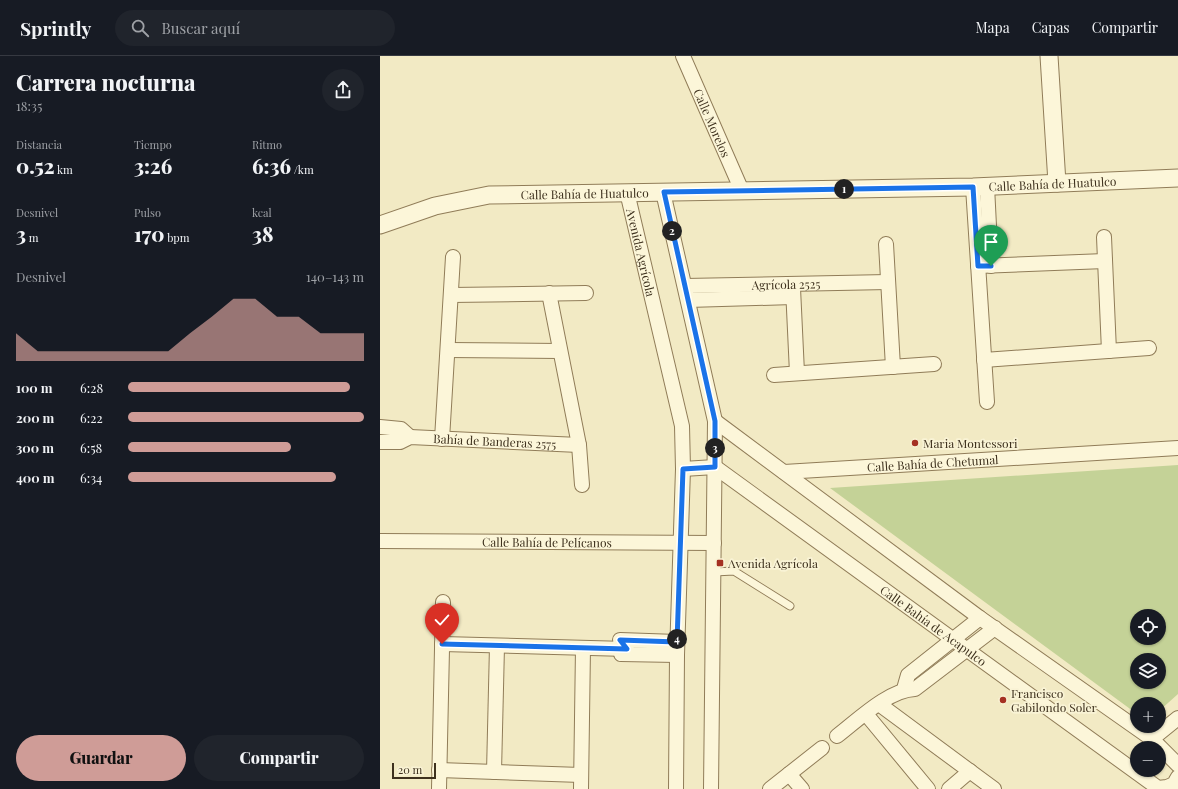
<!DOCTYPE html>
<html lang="es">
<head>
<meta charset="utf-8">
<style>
  :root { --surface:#171b24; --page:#20242c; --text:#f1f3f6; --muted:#9ea1a6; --line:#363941; --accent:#cf9c97 }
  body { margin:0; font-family:"Playfair Display",serif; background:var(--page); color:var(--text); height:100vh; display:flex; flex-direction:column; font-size:15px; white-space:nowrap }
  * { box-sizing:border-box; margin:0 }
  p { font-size:13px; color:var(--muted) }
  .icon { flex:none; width:22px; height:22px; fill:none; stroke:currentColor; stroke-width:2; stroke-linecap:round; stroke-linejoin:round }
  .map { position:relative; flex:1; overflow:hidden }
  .panel { display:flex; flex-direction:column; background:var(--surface); width:380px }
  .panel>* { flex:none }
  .buttons { position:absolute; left:750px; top:553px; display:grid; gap:8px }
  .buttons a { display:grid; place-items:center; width:36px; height:36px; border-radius:50%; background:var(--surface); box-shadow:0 1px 3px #0004; font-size:20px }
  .scale { position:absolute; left:12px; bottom:10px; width:44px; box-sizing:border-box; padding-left:4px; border:2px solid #3e311e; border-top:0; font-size:11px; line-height:14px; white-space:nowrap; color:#3e311e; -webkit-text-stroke:3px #f9f3d5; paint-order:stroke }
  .pin { position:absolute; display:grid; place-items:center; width:34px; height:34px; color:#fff; margin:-41px -17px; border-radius:50% 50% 50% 0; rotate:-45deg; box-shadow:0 0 4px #0007 }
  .pin .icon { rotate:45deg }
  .km { position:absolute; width:20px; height:20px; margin:-10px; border-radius:50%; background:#222; color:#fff; font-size:11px; line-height:20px; text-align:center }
  .round { display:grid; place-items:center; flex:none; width:42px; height:42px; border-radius:21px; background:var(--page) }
  .summary { display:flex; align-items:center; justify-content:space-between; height:68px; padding:0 16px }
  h1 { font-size:22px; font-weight:800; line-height:30px }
  .metrics { display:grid; grid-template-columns:repeat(3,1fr); gap:6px; height:68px; padding:4px 16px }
  .metrics div { display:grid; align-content:center }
  .metrics b { font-size:20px; font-weight:800 }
  .metrics small { font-size:11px; font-weight:400 }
  .metrics p { font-size:11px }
  .chart { height:112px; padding:8px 16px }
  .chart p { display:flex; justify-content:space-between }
  .chart svg { width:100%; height:72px; margin-top:4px; fill:var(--accent); opacity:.7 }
  .cta { display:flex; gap:8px; margin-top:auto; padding:8px 16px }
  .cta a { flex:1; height:46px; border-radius:24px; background:var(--accent); color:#111; font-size:16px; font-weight:800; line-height:46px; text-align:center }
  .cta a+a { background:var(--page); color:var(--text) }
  ul { padding:0 16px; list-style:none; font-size:13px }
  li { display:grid; grid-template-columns:64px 48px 1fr; align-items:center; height:30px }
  li i { height:10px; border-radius:5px; background:var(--accent) }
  header { display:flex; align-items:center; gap:24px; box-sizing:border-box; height:56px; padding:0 20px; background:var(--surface); border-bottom:1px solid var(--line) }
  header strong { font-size:19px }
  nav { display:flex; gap:22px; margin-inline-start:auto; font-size:14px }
  .search { width:280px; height:36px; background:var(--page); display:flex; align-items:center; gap:10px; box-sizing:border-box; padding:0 14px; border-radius:22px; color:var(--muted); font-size:15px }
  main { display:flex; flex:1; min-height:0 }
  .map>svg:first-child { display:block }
  .green { fill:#c4d297; fill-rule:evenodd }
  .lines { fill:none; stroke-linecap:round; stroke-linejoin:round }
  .service-casing { stroke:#907c58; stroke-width:9 }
  .minor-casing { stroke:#907c58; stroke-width:16 }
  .tertiary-casing { stroke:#907c58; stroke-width:19 }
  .service { stroke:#fcf6d9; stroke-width:7 }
  .minor { stroke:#fcf6d9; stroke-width:14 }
  .tertiary { stroke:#fcf6d9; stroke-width:17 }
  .route-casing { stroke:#fff; stroke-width:8 }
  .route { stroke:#1a73e8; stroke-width:5 }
  .poi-dot { fill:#a53122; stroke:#f9f3d5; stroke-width:1.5 }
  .labels { text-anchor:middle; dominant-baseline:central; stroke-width:3.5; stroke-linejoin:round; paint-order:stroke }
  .street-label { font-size:12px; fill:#3e311e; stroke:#f9f3d5 }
  .poi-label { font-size:12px; fill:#3e311e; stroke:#f9f3d5; text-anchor:start }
</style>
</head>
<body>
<header>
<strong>Sprintly</strong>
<div class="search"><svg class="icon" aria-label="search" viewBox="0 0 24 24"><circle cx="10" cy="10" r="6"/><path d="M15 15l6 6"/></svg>Buscar aquí</div>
<nav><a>Mapa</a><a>Capas</a><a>Compartir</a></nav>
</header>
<main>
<section class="panel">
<div class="summary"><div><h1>Carrera nocturna</h1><p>18:35</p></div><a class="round"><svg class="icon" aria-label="share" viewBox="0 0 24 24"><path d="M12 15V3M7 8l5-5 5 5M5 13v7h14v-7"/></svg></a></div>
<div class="metrics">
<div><p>Distancia</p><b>0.52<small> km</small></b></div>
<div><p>Tiempo</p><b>3:26</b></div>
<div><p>Ritmo</p><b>6:36<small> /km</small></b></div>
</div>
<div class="metrics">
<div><p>Desnivel</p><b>3<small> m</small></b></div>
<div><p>Pulso</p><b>170<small> bpm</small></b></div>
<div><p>kcal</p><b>38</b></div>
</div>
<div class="chart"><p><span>Desnivel</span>140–143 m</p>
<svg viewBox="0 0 160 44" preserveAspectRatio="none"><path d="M0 44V27L10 38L20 38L30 38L40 38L50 38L60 38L70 38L80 27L90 17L100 6L110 6L120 17L130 17L140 27L150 27L160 27V44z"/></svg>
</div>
<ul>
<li><b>100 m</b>6:28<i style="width:94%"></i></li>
<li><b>200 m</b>6:22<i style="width:100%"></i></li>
<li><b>300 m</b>6:58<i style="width:69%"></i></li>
<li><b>400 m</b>6:34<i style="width:88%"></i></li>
</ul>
<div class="cta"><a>Guardar</a><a>Compartir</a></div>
</section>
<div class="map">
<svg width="798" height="733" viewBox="0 0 798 733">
  <rect width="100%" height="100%" fill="#f2eac4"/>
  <path class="green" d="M798 409V638L779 655V648H757V658L450 432ZM757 560H779V582H757ZM757 604H779V626H757Z"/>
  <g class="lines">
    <g class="service-casing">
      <path id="service" d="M334 516 354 515 410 550"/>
    </g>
    <g class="minor-casing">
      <g id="minor">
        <path id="s1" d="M303 0 362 135"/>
        <path d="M607 130 611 210"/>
        <path d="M593 131 607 346"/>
        <path id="s2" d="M247 136 302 370 303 413 297 599 296 733"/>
        <path d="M283 136 335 365 331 733"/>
        <path d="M724 181 729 295"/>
        <path d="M506 188 513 311"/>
        <path d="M598 210 725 205"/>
        <path id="s3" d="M305 230 508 226"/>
        <path d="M413 232 417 317"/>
        <path d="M169 237 199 389 202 429"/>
        <path d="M71 239 206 237"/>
        <path d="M308 244 413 241"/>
        <path d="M68 294 180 295"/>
        <path d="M604 304 769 292"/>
        <path d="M394 319 554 308"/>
        <path d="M335 365 600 562 772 683 798 709"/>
        <path d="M0 371 21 373 30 381"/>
        <path d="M62 383 73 201"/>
        <path id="s4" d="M0 386H20L30 381 199 389"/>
        <path id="s5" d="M303 413 335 411 778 732 787 731 794 728 798 721"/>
        <path id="s6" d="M404 416 798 392"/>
        <path id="s7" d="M0 485 334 487"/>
        <path d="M62 588 247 593"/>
        <path d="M245 590 240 584 297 586"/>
        <path d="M244 596 241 598 297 599"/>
        <path d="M524 633 528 619 600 562"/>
        <path d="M499 648 614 733"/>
        <path d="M486 658 548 733"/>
        <path d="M457 680C478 664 508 634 535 633L615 572"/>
        <path d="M772 683 798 662"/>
        <path d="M59 714 201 719"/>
        <path d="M114 716 117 590"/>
        <path d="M409 718 422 733"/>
        <path d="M59 733 63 546"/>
        <path d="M201 733 203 592"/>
        <path d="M390 733 442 692"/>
        <path d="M569 733 590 715"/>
      </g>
    </g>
    <g class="tertiary-casing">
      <g id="tertiary">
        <path d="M669 0 677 127"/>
        <path id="s8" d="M0 169 55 150 109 139 593 131 798 122"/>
      </g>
    </g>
    <use href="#service" class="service"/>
    <use href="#minor" class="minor"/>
    <use href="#tertiary" class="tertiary"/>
  </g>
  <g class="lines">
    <g class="route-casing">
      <path id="route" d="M62 588 247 593 240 584 297 586 303 413 335 411V365L284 136 593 131 598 210H611"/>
    </g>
    <use href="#route" class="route"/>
  </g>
  <g class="poi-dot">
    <circle cx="535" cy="387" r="4"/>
    <rect x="336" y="503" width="8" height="8" rx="2"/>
    <circle cx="623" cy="644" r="4"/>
  </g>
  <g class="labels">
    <g class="street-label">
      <text stroke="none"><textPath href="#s1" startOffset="73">Calle Morelos</textPath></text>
      <text stroke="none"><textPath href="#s8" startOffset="677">Calle Bahía de Huatulco</textPath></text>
      <text stroke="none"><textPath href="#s8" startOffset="209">Calle Bahía de Huatulco</textPath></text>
      <text stroke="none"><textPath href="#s2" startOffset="62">Avenida Agrícola</textPath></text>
      <text stroke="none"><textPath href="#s3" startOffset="101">Agrícola 2525</textPath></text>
      <text stroke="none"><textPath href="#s4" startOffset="116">Bahía de Banderas 2575</textPath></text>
      <text stroke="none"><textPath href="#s6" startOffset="149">Calle Bahía de Chetumal</textPath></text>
      <text stroke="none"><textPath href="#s7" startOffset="167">Calle Bahía de Pelícanos</textPath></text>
      <text stroke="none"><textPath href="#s5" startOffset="302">Calle Bahía de Acapulco</textPath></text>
    </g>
    <g class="poi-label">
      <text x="543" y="387">Maria Montessori</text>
      <text x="348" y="507">Avenida Agrícola</text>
      <text x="631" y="637">Francisco<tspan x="631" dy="14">Gabilondo Soler</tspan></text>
    </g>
  </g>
</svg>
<div class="buttons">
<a><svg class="icon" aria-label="locate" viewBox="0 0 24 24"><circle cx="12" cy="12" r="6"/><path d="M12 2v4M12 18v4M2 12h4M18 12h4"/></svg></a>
<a><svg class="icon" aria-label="layers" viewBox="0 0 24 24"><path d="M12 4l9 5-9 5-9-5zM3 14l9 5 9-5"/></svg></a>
<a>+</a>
<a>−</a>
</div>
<div class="scale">20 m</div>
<div class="pin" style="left:611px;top:210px;background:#1e9e55"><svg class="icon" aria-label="arrive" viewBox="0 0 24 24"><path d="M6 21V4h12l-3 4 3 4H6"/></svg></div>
<div class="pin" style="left:62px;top:588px;background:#d93025"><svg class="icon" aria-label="check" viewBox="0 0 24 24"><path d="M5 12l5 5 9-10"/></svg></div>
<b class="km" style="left:464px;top:133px">1</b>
<b class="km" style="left:292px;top:175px">2</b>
<b class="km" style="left:335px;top:392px">3</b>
<b class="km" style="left:297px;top:583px">4</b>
</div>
</main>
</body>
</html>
